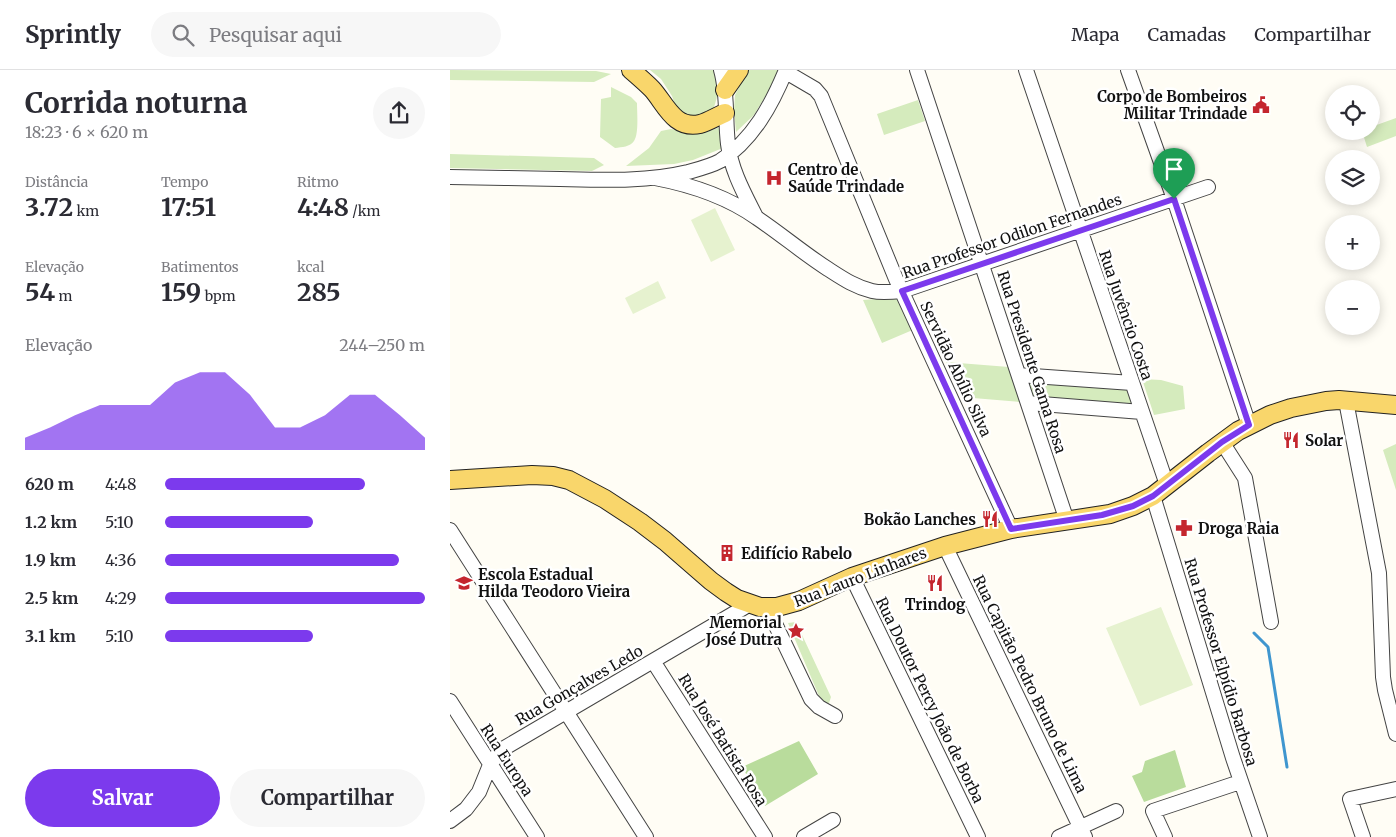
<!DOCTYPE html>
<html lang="pt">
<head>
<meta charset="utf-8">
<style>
  :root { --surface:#fff; --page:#f7f7f7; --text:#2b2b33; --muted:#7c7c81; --line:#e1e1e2; --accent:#7c3aed }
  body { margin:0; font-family:Merriweather,serif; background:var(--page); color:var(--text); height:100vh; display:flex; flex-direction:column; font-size:19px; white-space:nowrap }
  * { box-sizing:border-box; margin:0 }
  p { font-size:16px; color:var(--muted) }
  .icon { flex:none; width:28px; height:28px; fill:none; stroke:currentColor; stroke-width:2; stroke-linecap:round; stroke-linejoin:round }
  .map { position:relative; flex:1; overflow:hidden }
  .panel { display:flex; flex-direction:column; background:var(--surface); width:450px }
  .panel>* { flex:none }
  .fabs { position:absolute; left:875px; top:15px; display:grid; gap:10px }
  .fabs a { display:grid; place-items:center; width:55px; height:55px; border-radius:50%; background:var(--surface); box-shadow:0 2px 12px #0003; font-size:25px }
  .pin { position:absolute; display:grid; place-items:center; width:42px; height:42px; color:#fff; margin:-51px -21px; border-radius:50% 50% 50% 0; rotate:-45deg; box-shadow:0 0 5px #0007 }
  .pin .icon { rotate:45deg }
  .round { display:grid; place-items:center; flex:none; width:52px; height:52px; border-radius:26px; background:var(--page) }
  .headline { display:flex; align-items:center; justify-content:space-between; height:85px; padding:0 25px }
  h1 { font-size:28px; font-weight:700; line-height:38px }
  .figures { display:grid; grid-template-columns:repeat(3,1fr); gap:8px; height:85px; padding:5px 25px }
  .figures div { display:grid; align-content:center }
  .figures b { font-size:25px; font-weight:700 }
  .figures small { font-size:14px; font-weight:400 }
  .figures p { font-size:14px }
  .chart { height:140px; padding:10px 25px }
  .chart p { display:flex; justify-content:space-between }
  .chart svg { width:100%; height:90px; margin-top:5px; fill:var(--accent); opacity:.7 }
  .action { display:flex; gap:10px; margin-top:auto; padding:10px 25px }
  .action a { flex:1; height:58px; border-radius:30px; background:var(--accent); color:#fff; font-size:20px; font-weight:700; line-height:58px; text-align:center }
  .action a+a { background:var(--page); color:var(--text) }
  ul { padding:0 25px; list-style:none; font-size:16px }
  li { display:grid; grid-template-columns:80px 60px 1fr; align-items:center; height:38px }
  li i { height:12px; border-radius:6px; background:var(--accent) }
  header { display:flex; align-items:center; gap:30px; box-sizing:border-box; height:70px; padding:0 25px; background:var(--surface); border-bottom:1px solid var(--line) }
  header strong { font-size:24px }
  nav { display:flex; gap:28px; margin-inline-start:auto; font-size:18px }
  .search { width:350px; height:45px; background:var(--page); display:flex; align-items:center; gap:12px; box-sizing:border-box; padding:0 18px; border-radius:28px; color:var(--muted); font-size:19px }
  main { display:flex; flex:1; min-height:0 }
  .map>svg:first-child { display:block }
  .green { fill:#d5ebbd }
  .forest { fill:#b9dc9c }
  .pitch { fill:#e6f2cf }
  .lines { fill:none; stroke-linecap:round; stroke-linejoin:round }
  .stream { stroke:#3f96cf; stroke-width:3 }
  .minor-casing { stroke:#444; stroke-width:16 }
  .major-casing { stroke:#222; stroke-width:20 }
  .minor { stroke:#fff; stroke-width:14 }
  .major { stroke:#f9d66b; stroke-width:18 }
  .route-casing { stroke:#fff; stroke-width:10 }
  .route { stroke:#7c3aed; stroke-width:6 }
  .labels { text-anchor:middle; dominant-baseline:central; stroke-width:5; stroke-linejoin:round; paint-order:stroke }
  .poi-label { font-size:15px; font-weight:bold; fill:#111; stroke:#fff; text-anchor:start }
  .street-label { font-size:15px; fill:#111; stroke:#fff }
</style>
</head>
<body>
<header>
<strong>Sprintly</strong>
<div class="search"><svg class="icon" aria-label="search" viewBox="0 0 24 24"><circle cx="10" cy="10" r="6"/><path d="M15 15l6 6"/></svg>Pesquisar aqui</div>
<nav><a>Mapa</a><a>Camadas</a><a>Compartilhar</a></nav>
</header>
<main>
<section class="panel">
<div class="headline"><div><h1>Corrida noturna</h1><p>18:23 · 6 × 620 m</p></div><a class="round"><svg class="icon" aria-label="share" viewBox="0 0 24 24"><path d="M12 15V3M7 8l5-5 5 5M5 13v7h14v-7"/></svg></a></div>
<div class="figures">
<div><p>Distância</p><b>3.72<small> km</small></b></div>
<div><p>Tempo</p><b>17:51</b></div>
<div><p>Ritmo</p><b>4:48<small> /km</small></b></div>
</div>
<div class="figures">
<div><p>Elevação</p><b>54<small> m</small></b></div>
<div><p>Batimentos</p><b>159<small> bpm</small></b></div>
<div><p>kcal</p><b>285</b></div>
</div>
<div class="chart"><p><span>Elevação</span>244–250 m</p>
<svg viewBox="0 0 160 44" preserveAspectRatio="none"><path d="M0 44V38L10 33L20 27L30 22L40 22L50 22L60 11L70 6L80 6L90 17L100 33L110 33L120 27L130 17L140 17L150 27L160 38V44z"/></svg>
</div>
<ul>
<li><b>620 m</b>4:48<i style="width:77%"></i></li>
<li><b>1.2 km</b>5:10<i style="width:57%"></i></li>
<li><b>1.9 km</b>4:36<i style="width:90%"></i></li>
<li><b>2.5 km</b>4:29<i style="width:100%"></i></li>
<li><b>3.1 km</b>5:10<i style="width:57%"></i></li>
</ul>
<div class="action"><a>Salvar</a><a>Compartilhar</a></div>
</section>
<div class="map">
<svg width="946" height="767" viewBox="0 0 946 767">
  <rect width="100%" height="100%" fill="#fffdf5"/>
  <path class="green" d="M0 0 146 1 161 4 144 12 0 10Z
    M200 0H265C271 14 268 26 263 40L245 49 232 44 226 38 222 26 211 9Z
    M298 0H328L321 17 304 45 286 62 284 40 285 25Z
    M161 17 181 27 187 33C187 42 189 64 184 71 180 77 172 77 165 78L150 67 151 29 161 27Z
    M468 30 475 51 434 65 427 44Z
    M946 48V66L917 77 912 61H921V57Z
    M270 57 273 78 243 90 224 94 176 96 199 78 211 61 221 59 246 63 257 62Z
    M0 84 144 88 154 95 142 101 0 98Z
    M453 227 465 259 432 273 413 230Z
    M496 292 559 297 570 332 511 327Z
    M576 308 678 317 686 339 583 330Z
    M692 309 711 310 733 316 735 339 704 345Z
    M946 374V420L933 380Z
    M346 552 381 627 379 633H372L338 553Z"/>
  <path class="forest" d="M349 671 368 704 315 736 292 697Z
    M725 680 736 717 694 732 682 706 692 702 695 691Z"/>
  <path class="pitch" d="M265 138 285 180 261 192 241 150Z
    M208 211 216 228 183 244 175 228Z
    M711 537 743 615 690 636 656 558Z"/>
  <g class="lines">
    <path class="stream" d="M804 563 818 577 837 697"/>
    <g class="minor-casing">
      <path id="minor" d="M271 0C278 24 275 50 278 74 281 100 294 123 306 147
        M467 0 617 451
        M576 0 717 415
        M678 0 724 129 799 355
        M336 2 365 19 371 26 446 209 561 459
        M0 107C37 108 73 108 110 109 153 110 196 112 238 102 249 99 261 96 270 91 303 70 322 34 336 0
        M205 108C242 115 276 126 307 148 331 164 353 183 378 199 392 208 405 217 422 221 431 223 442 222 452 221L758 117
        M569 305 682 313
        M896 331 929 503 933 607 935 620 946 664
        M579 333 692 342
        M772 372 795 408 821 552
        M703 426 783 688 810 767
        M0 460 196 767
        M495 476 635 767
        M402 507 528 767
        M317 537 361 629 369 637 385 646
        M203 591 315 767
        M0 631 87 767
        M0 751 16 739 29 722 40 695 51 680 300 534
        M354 767 383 750
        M609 767 666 741
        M715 767 703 741 790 712
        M913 767 900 729 946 719"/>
    </g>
    <g class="major-casing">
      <path id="major" d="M181 0C188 6 195 12 202 19 215 33 224 60 250 54 258 52 267 46 275 43
        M275 20 289 0
        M0 410 82 405 103 406 119 410 155 429 190 452 215 471 261 511 276 522 287 529 310 537H327L349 531 402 507 495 476 561 459 660 444 683 436 703 426 758 383 788 361 820 345 841 338 876 331 889 330 946 335"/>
    </g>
    <use href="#minor" class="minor"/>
    <use href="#major" class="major"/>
  </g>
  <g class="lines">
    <g class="route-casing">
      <path id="route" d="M724 129 799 355 772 372 703 426 683 436 652 445 561 459 452 221Z"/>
    </g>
    <use href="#route" class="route"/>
  </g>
  <defs>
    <g id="civic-bare" transform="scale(1.35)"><path d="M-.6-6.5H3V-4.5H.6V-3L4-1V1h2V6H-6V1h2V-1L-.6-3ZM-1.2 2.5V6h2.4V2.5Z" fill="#c4262e" stroke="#fff" stroke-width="2.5" paint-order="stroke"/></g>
    <g id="hospital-bare" transform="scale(1.35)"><path d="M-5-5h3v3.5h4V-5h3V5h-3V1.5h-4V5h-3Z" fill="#c4262e" stroke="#fff" stroke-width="2.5" paint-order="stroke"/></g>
    <g id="restaurant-bare" transform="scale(1.35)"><path d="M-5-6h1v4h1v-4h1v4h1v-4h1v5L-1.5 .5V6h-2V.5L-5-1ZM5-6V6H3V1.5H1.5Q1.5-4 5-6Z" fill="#c4262e" stroke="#fff" stroke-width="2.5" paint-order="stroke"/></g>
    <g id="pharmacy-bare" transform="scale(1.35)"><path d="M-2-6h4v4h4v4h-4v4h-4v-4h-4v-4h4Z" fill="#c4262e" stroke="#fff" stroke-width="2.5" paint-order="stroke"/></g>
    <g id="building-bare" transform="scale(1.35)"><path d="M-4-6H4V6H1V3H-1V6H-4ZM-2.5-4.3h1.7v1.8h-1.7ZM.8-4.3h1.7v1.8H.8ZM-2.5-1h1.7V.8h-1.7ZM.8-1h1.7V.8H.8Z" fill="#c4262e" stroke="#fff" stroke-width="2.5" paint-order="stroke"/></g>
    <g id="school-bare" transform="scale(1.35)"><path d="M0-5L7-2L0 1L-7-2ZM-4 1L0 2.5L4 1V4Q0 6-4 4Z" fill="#c4262e" stroke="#fff" stroke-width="2.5" paint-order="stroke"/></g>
    <g id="sight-bare" transform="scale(1.35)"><path d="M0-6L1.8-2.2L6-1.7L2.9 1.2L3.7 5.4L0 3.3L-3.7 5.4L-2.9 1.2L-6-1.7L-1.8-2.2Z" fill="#c4262e" stroke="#fff" stroke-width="2.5" paint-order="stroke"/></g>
  </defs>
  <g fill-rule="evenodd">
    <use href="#civic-bare" x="811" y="35"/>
    <use href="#hospital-bare" x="324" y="108"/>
    <use href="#restaurant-bare" x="841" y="370"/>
    <use href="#restaurant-bare" x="540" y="449"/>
    <use href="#pharmacy-bare" x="734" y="458"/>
    <use href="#building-bare" x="277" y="483"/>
    <use href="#school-bare" x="14" y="513"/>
    <use href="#restaurant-bare" x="485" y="513"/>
    <use href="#sight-bare" x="346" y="561"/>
  </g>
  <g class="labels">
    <g class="poi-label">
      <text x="797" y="26" text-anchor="end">Corpo de Bombeiros<tspan x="797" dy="17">Militar Trindade</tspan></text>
      <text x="338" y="99">Centro de<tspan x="338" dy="17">Saúde Trindade</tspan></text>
      <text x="855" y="370">Solar</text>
      <text x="526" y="449" text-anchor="end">Bokão Lanches</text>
      <text x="748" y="458">Droga Raia</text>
      <text x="291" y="483">Edifício Rabelo</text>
      <text x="28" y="504">Escola Estadual<tspan x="28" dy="17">Hilda Teodoro Vieira</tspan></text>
      <text x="485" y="534" text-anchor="middle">Trindog</text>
      <text x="332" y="552" text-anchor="end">Memorial<tspan x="332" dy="17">José Dutra</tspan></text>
    </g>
    <g class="street-label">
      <text transform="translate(562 166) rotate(-19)">Rua Professor Odilon Fernandes</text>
      <text transform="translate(676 245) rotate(71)">Rua Juvêncio Costa</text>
      <text transform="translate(582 292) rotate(72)">Rua Presidente Gama Rosa</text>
      <text transform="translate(506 299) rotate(65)">Servidão Abílio Silva</text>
      <text transform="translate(410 507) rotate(-21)">Rua Lauro Linhares</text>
      <text transform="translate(771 592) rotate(73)">Rua Professor Elpídio Barbosa</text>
      <text transform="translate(580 614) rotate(64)">Rua Capitão Pedro Bruno de Lima</text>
      <text transform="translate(129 615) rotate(-30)">Rua Gonçalves Ledo</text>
      <text transform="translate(480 630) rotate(64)">Rua Doutor Percy João de Borba</text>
      <text transform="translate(273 670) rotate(58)">Rua José Batista Rosa</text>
      <text transform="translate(57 690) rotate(57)">Rua Europa</text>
    </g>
  </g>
</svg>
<div class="fabs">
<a><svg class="icon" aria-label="locate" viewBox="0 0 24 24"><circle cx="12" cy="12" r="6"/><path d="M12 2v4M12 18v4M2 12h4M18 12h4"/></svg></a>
<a><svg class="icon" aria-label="layers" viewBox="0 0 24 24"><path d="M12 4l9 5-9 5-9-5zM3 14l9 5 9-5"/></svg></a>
<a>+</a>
<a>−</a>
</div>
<div class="pin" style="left:724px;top:129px;background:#1e9e55"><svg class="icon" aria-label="arrive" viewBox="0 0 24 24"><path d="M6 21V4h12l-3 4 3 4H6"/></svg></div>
</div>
</main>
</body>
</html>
